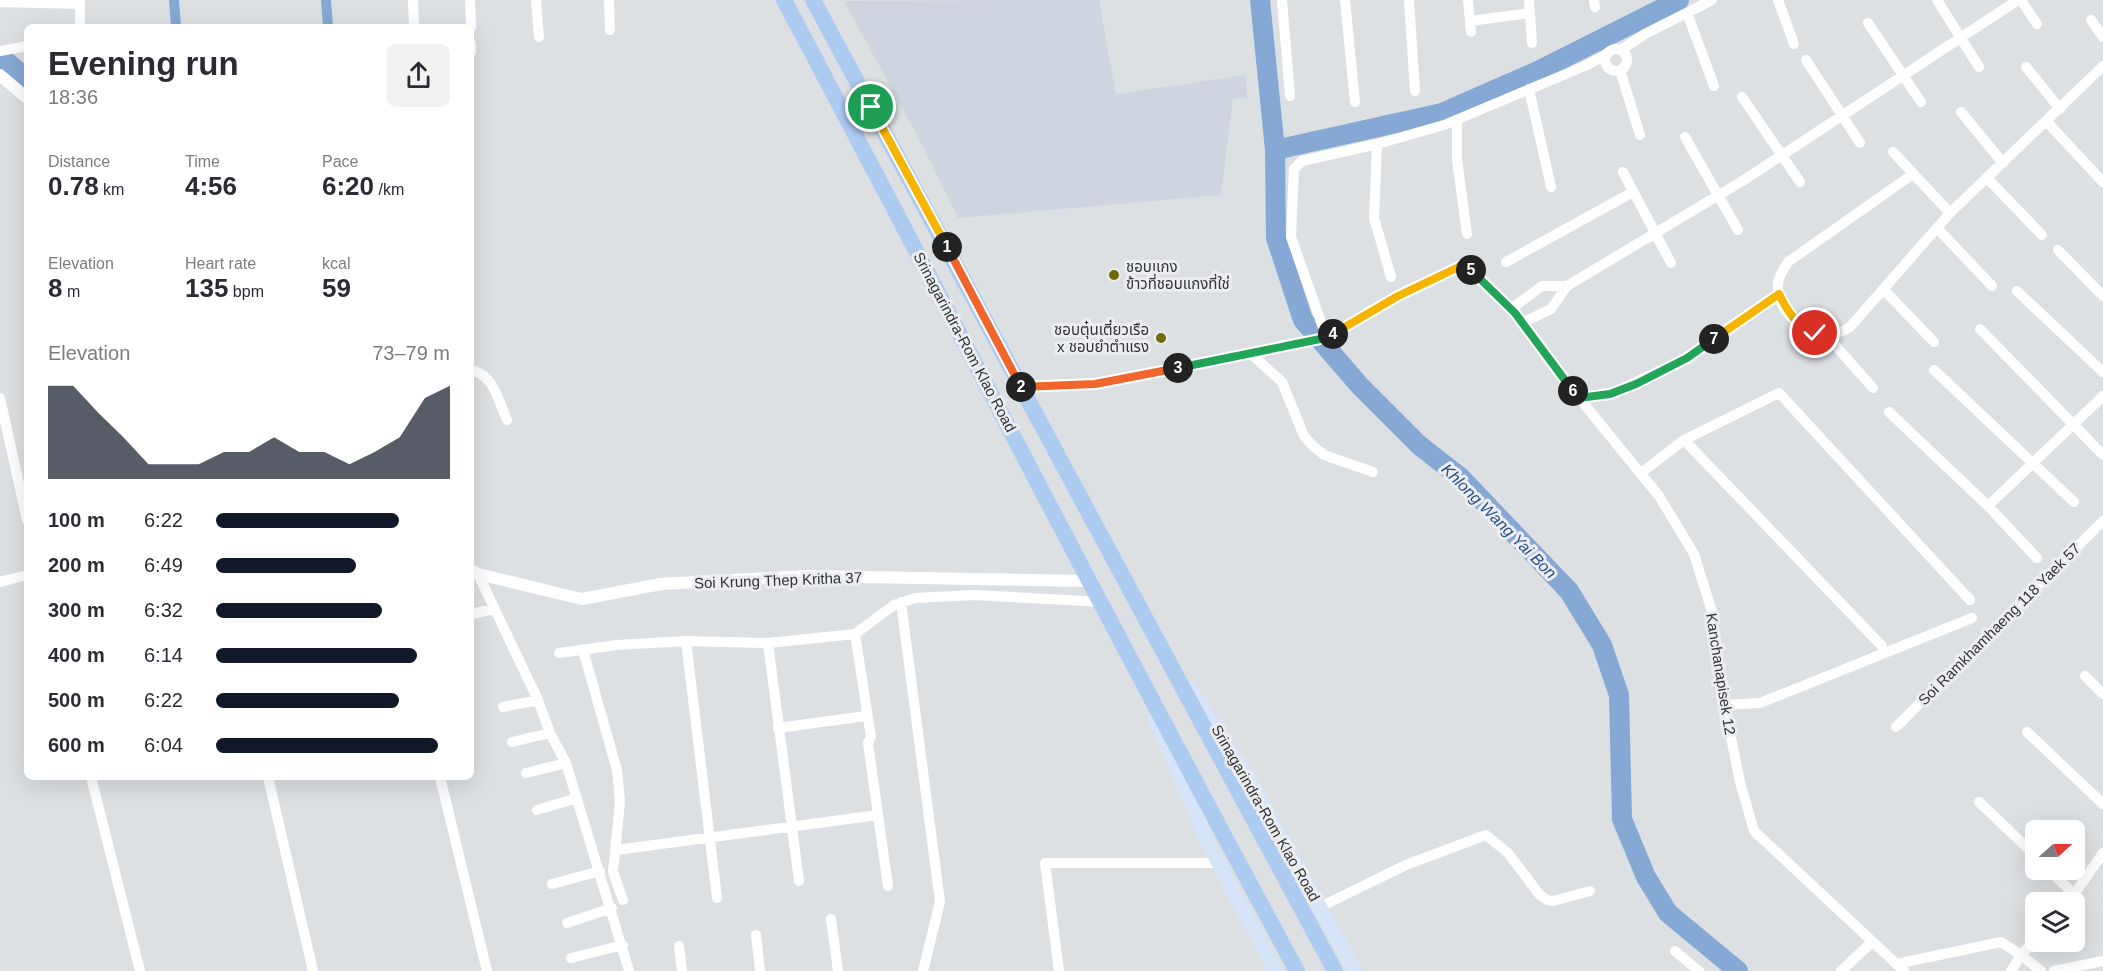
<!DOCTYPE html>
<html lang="en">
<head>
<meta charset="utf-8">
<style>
  :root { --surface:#fff; --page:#f2f2f3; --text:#2b2b33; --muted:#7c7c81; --accent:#111827 }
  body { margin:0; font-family:Arial,"Noto Sans Thai",sans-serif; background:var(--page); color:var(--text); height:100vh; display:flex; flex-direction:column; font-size:22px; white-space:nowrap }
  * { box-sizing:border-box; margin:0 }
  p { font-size:20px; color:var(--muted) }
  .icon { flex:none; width:33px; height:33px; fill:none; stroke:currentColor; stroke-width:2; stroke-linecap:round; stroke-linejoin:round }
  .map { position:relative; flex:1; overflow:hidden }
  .drawer { position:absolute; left:24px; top:24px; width:450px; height:756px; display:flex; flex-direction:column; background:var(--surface); border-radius:9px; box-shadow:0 6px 24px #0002 }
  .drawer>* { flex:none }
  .needle { width:39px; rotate:69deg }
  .controls { position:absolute; left:2025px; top:820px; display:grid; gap:12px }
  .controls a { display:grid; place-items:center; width:60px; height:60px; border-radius:9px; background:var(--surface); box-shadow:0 6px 24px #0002; font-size:30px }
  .pin { position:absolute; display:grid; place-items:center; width:51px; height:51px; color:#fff; margin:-26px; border:3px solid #fff; border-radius:50%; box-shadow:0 2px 6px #0007 }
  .km { position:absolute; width:30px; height:30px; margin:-15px; border-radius:50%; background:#222; color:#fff; font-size:16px; line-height:30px; text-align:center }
  .round { display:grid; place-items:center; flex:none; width:63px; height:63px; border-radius:9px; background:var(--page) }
  .summary { display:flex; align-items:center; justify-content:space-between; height:102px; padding:0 24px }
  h1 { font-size:33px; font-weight:700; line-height:45px }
  .metrics { display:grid; grid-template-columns:repeat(3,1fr); gap:9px; height:102px; padding:6px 24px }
  .metrics div { display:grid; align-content:center }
  .metrics b { font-size:26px; font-weight:700 }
  .metrics small { font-size:16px; font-weight:400 }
  .metrics p { font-size:16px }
  .chart { height:168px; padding:12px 24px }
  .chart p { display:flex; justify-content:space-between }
  .chart svg { width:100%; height:108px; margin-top:6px; fill:var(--accent); opacity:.7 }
  ul { padding:0 24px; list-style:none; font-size:20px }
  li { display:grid; grid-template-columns:96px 72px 1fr; align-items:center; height:45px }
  li i { height:15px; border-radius:8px; background:var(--accent) }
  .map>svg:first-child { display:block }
  .built { fill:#ced5df }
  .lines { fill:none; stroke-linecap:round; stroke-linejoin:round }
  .canal { stroke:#86a8d5; stroke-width:10 }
  .river { stroke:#86a8d5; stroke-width:20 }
  .minor { stroke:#fff; stroke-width:10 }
  .tertiary { stroke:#fff; stroke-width:12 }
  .secondary { stroke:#d6e4f8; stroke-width:14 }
  .primary { stroke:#adcaf1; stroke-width:16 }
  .split-1-casing { stroke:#fff; stroke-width:12 }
  .split-2-casing { stroke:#fff; stroke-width:12 }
  .split-3-casing { stroke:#fff; stroke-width:12 }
  .split-4-casing { stroke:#fff; stroke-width:12 }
  .split-5-casing { stroke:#fff; stroke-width:12 }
  .split-6-casing { stroke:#fff; stroke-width:12 }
  .split-7-casing { stroke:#fff; stroke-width:12 }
  .split-8-casing { stroke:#fff; stroke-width:12 }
  .split-1 { stroke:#f5b400; stroke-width:8 }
  .split-2 { stroke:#f0652b; stroke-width:8 }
  .split-3 { stroke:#f0652b; stroke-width:8 }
  .split-4 { stroke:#22a559; stroke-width:8 }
  .split-5 { stroke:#f5b400; stroke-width:8 }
  .split-6 { stroke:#22a559; stroke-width:8 }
  .split-7 { stroke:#22a559; stroke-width:8 }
  .split-8 { stroke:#f5b400; stroke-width:8 }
  .poi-dot { fill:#716b07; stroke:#ebedf1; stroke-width:2 }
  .labels { text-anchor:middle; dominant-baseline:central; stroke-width:6; stroke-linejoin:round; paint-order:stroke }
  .poi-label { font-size:15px; fill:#333435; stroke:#ebedf1; text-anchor:start }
  .street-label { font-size:15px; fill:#333435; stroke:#ebedf1 }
  .water-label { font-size:16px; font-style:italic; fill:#26518a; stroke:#ebedf1 }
</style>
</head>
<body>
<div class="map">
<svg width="2103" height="971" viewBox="0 0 2103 971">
  <rect width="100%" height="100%" fill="#dde0e3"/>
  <path class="built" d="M1099 0 1116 94 1246 75 1247 98 1233 99 1221 195 958 218 920 141 844 1Z"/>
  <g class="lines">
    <path class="canal" d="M174 0 176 27
      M326 0 328 27"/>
    <path class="river" d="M1260 0 1275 150 1276 238 1303 320 1360 386 1419 445 1460 477 1569 591 1602 645 1619 695 1622 819 1646 877 1668 913 1738 971
      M0 56 27 79
      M1275 150 1442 113 1538 71 1679 0"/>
    <path class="minor" d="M413 0 414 27
      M470 0 471 27
      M536 0 539 37
      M609 0 610 30
      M1282 0 1290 96
      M1345 0 1355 102
      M1409 0 1415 91
      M1468 0 1471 32
      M1529 0 1532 43
      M1594 0 1595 7
      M1778 0 1794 44
      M1937 0 1979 67
      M2021 0 2037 24
      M0 2 80 4
      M1687 13 1714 86
      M2091 20 2103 37
      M1470 21 1530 13
      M1868 23 1921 102
      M80 27V0
      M471 44V52
      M1605 60a11 11 0 1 1 22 0a11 11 0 1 1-22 0Z
      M1621 50 1645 34 1712 0
      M0 51 27 46
      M1806 60 1860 143
      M2026 67 2060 109
      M1620 70 1640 135
      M1529 89 1551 187
      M1742 97 1800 182
      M1961 112 2003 163
      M1457 120V160L1467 234
      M2047 122 2103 182
      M1685 137 1738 230
      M1377 144 1374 218 1391 277
      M1893 152 1950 213
      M1623 172 1671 263
      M1913 174 1788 262C1784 268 1779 276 1778 283 1775 319 1821 347 1850 327L1950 213 2103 66
      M1987 178 2042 235
      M1937 228 1992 286
      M2058 250 2103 296
      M1506 262 1633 192
      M1883 289 1934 342
      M2017 291 2103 372
      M1511 309 1542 286H1567
      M1522 323 1551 309 1567 286 1744 180 2018 0
      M1322 325 1291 237 1294 169 1302 161 1377 144 1444 125 1585 66 1606 55
      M1980 329 2103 455
      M1826 335 1873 388
      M1250 353 1282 382 1304 436 1313 446 1324 455 1373 472
      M471 370C494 375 498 400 507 420
      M1934 370 2074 502
      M1021 387 1095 384 1325 338 1398 296 1465 264 1515 313 1579 398 1659 496 1694 554 1712 612 1723 698 1740 782 1754 831 1904 971
      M0 398 27 520
      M1579 398 1610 394 1687 358 1779 294
      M1889 412 1988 506 2037 558
      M1684 440 1882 646
      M1641 473 1684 440 1779 393 1970 600
      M1988 506 2103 396
      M478 574 538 700 550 733 566 763 629 971
      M0 582 27 575
      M901 602 940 902 923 971
      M471 614 494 609
      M686 641 717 898
      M768 643 799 881
      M583 650 617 770 620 802 613 872 623 900
      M559 653 617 645 686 641 768 643 855 634
      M2085 676 2103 694
      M1725 705 1760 703 1972 618
      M503 707 538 700
      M1896 727 2103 521
      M778 728 866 716
      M2027 732 2103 804
      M512 742 550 733
      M526 773 566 763
      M91 777 140 971
      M268 777 313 971
      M440 777 487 971
      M1979 802 2036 856
      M537 810 577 798
      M616 850 878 815
      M2049 870 2075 895
      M552 884 600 871
      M888 886 868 743 871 737 855 634 894 605 915 598 975 595 1102 602
      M2068 903 2103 853
      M1320 907 1406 865 1486 835 1508 853 1539 894 1547 900 1553 901 1590 891
      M831 919 838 971
      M567 923 612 908
      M756 935 760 971
      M2036 939 2021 955 2041 971
      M679 946 682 971
      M1675 951 1699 971
      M571 958 623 945
      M1896 964 2001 942 2021 955 2011 971
      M1059 971 1045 863H1218
      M1841 971 1872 942
      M2054 971 2103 961"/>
    <path class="tertiary" d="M0 75 27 98
      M471 570 478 574 582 599 661 584 807 576 1092 581"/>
    <path class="secondary" d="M1190 688 1252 782 1355 971
      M1155 719 1208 843 1275 971"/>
    <path class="primary" d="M784 0C956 324 1122 649 1297 971
      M813 0 1335 971"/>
  </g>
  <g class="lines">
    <g class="split-1-casing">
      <path id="split-1" d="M871 107 947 247"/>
    </g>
    <g class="split-2-casing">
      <path id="split-2" d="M947 247 1021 387"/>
    </g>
    <g class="split-3-casing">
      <path id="split-3" d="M1021 387 1095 384 1178 368"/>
    </g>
    <g class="split-4-casing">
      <path id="split-4" d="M1178 368 1325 338 1333 334"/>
    </g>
    <g class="split-5-casing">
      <path id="split-5" d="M1333 334 1398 296 1465 264 1471 270"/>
    </g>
    <g class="split-6-casing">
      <path id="split-6" d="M1471 270 1515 313 1573 391"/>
    </g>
    <g class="split-7-casing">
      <path id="split-7" d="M1573 391 1579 398 1610 394 1636 384 1687 358 1714 339"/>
    </g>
    <g class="split-8-casing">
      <path id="split-8" d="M1714 339 1779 294C1788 313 1796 324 1815 333"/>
    </g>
    <use href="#split-1" class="split-1"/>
    <use href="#split-2" class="split-2"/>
    <use href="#split-3" class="split-3"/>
    <use href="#split-4" class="split-4"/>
    <use href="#split-5" class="split-5"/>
    <use href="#split-6" class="split-6"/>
    <use href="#split-7" class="split-7"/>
    <use href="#split-8" class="split-8"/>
  </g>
  <g class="poi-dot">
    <circle cx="1114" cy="275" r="6"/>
    <circle cx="1161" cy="338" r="6"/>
  </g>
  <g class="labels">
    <g class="poi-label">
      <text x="1126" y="266">ชอบแกง<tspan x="1126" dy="17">ข้าวที่ชอบแกงที่ใช่</tspan></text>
      <text x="1149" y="329" text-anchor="end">ชอบตุ๋นเตี๋ยวเรือ<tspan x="1149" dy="17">x ชอบยำตำแรง</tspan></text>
    </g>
    <g class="street-label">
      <text transform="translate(965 342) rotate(62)">Srinagarindra-Rom Klao Road</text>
      <text transform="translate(778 580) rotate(-2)">Soi Krung Thep Kritha 37</text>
      <text transform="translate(1999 624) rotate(-45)">Soi Ramkhamhaeng 118 Yaek 57</text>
      <text transform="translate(1721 674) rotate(81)">Kanchanapisek 12</text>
      <text transform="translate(1266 813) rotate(60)">Srinagarindra-Rom Klao Road</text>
    </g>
    <g class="water-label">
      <text transform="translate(1499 521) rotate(45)">Khlong Wang Yai Bon</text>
    </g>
  </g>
</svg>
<div class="controls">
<a><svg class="needle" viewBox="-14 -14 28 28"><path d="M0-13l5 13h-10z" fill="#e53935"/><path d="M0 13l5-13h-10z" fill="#7c7c81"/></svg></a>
<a><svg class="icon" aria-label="layers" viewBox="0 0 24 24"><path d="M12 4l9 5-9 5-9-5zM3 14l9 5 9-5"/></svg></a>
</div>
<div class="pin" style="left:871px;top:107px;background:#1e9e55"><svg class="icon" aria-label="arrive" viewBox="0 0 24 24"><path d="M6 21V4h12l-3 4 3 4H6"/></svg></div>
<div class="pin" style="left:1815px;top:333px;background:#d93025"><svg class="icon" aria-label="check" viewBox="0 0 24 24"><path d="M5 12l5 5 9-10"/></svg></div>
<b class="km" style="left:947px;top:247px">1</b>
<b class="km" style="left:1021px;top:387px">2</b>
<b class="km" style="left:1178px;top:368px">3</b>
<b class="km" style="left:1333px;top:334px">4</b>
<b class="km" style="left:1471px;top:270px">5</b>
<b class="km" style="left:1573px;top:391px">6</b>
<b class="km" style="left:1714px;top:339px">7</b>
<section class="drawer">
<div class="summary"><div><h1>Evening run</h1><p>18:36</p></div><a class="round"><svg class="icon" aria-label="share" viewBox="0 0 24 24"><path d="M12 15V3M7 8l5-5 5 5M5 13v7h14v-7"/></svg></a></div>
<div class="metrics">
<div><p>Distance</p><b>0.78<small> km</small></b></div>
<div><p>Time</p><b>4:56</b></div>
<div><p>Pace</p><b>6:20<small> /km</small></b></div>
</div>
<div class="metrics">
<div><p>Elevation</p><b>8<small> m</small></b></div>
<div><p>Heart rate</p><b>135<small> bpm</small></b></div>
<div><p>kcal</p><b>59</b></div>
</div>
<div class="chart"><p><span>Elevation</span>73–79 m</p>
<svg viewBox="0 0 160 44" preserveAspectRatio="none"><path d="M0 44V6L10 6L20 17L30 27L40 38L50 38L60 38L70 33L80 33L90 27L100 33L110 33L120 38L130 33L140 27L150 11L160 6V44z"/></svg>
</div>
<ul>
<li><b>100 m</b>6:22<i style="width:78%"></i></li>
<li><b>200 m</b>6:49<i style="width:60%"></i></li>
<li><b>300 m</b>6:32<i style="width:71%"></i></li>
<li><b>400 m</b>6:14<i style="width:86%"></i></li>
<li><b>500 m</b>6:22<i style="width:78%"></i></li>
<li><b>600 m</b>6:04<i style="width:95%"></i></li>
</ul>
</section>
</div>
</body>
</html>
